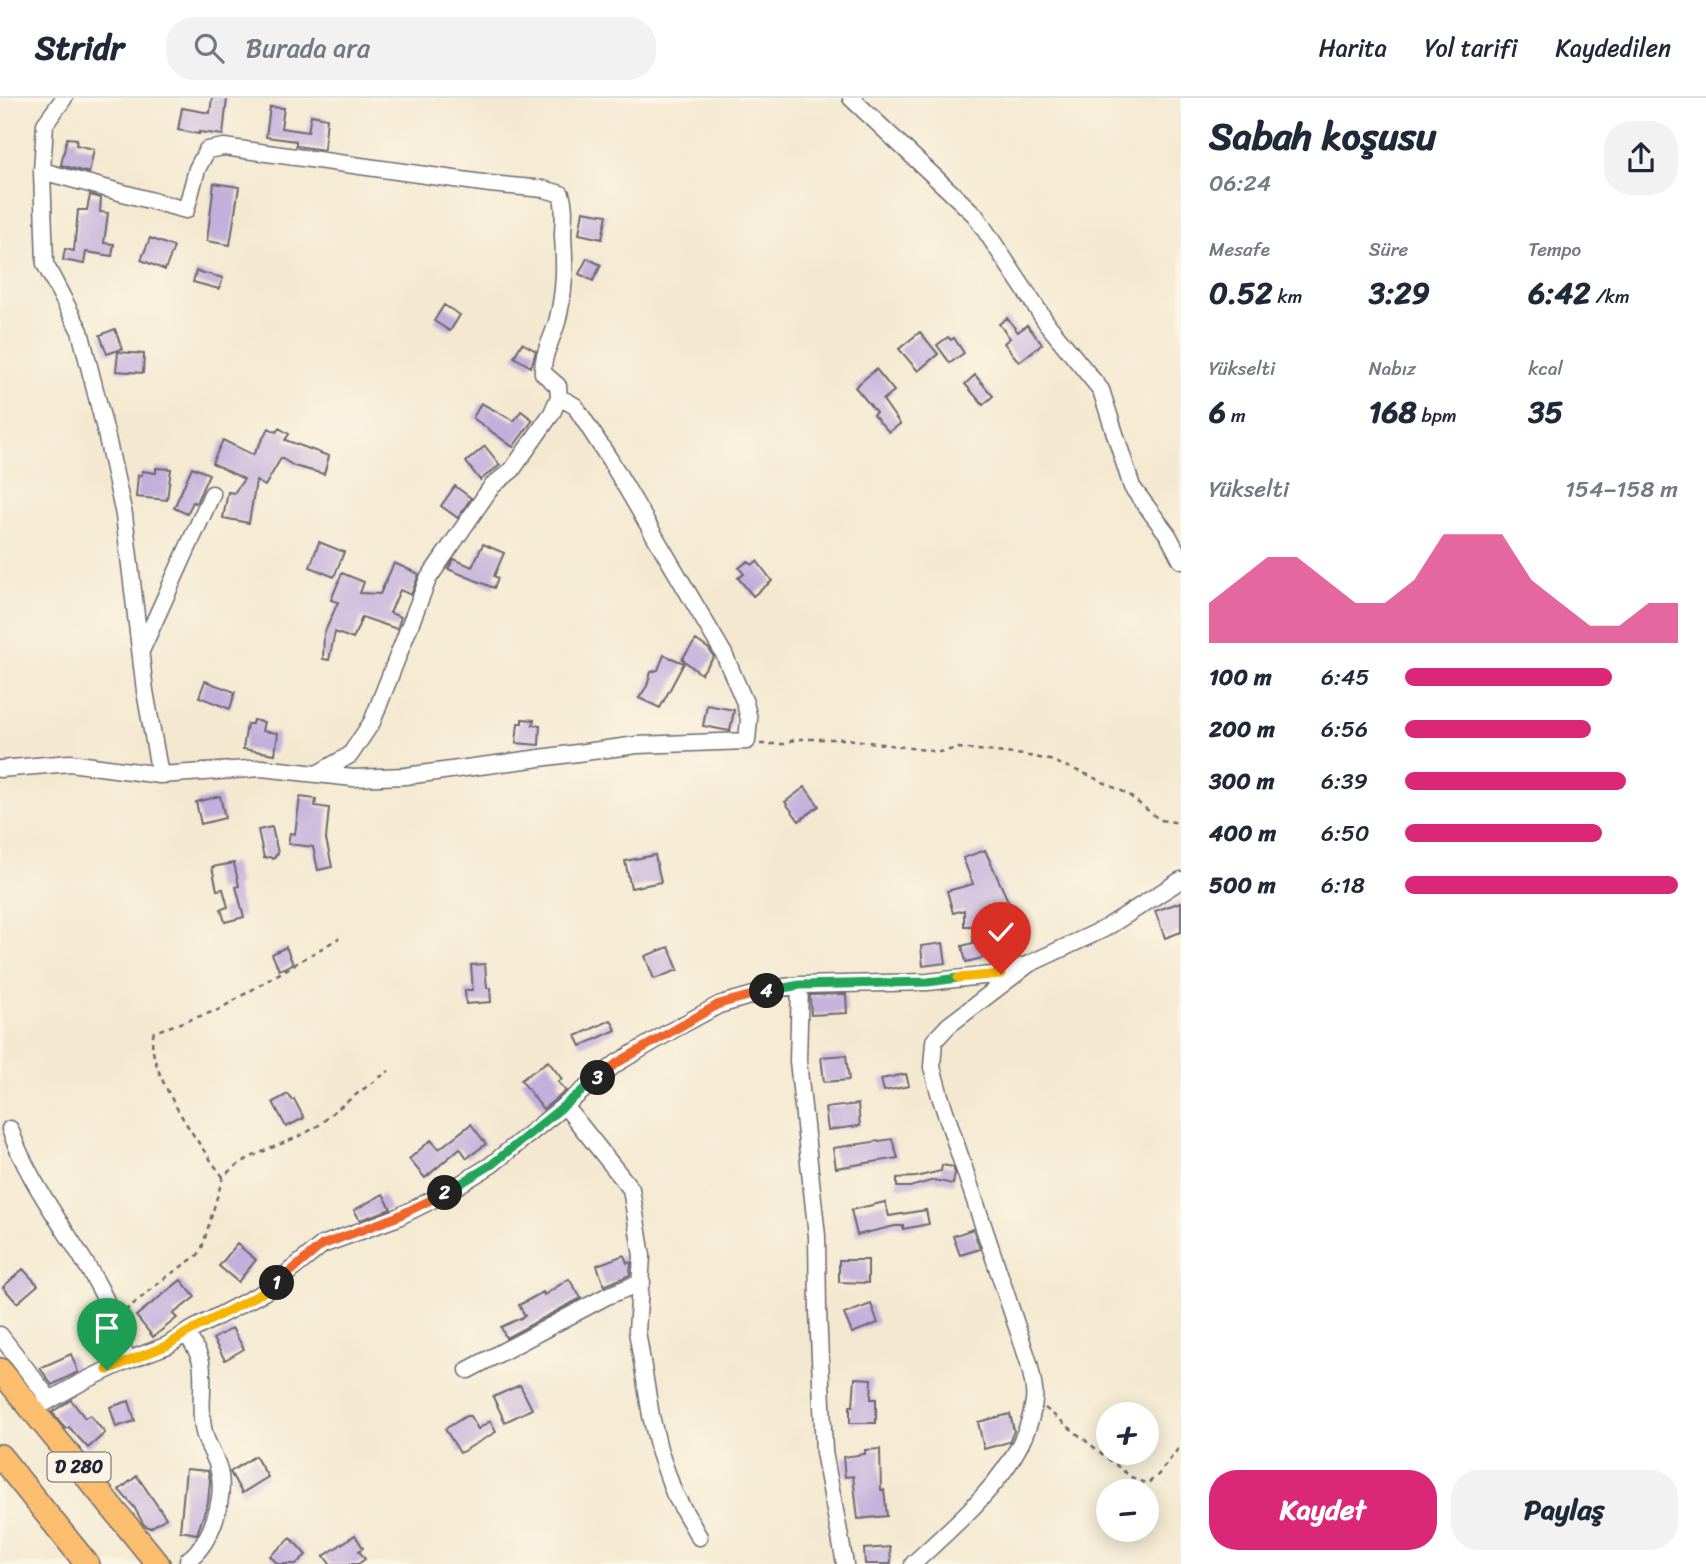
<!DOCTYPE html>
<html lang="tr">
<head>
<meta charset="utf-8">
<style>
  :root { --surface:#fff; --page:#f2f2f3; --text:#1f2937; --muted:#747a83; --line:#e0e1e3; --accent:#db2777 }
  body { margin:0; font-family:Sriracha,sans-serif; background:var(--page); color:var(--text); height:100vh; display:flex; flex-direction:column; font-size:26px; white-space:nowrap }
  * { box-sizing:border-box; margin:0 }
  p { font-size:23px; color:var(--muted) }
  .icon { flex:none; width:38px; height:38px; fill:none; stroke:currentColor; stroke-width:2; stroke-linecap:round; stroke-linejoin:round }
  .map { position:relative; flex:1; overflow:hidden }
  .panel { display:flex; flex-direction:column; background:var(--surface); width:525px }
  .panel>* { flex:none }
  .fabs { position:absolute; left:1096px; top:1304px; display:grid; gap:14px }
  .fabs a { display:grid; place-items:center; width:63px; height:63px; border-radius:50%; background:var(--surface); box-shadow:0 4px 18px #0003; font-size:35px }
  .pin { position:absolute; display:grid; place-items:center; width:60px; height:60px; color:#fff; margin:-72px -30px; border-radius:50% 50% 50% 0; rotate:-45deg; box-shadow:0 0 7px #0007 }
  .pin .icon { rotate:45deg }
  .km { position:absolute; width:35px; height:35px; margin:-18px; border-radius:50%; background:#222; color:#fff; font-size:19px; line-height:35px; text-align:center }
  .round { display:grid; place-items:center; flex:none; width:74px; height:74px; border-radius:28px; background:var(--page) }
  .head { display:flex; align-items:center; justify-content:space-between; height:119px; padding:0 28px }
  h1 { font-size:38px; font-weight:700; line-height:52px }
  .stats { display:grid; grid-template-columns:repeat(3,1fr); gap:10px; height:119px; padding:7px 28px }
  .stats div { display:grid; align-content:center }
  .stats b { font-size:30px; font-weight:700 }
  .stats small { font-size:19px; font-weight:400 }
  .stats p { font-size:19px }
  .chart { height:196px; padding:14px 28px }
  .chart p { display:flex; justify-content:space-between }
  .chart svg { width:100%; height:126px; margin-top:7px; fill:var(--accent); opacity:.7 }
  .cta { display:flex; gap:14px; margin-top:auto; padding:14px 28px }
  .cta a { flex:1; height:80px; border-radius:28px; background:var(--accent); color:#fff; font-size:28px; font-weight:700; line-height:80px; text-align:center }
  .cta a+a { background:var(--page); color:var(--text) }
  ul { padding:0 28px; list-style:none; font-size:23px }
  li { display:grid; grid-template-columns:112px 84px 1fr; align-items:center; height:52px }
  li i { height:18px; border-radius:9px; background:var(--accent) }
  header { display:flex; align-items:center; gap:42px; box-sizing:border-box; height:98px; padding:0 35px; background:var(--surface); border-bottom:2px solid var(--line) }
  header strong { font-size:33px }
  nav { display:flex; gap:38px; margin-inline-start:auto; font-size:24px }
  .search { width:490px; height:63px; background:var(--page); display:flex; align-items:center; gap:18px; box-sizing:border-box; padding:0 24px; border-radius:28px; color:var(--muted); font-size:26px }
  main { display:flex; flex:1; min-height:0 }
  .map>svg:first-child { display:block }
  .building { fill:#c3afdc }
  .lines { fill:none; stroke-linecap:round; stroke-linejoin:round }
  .minor-casing { stroke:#6c686f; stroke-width:19 }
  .highway-casing { stroke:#6c686f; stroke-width:26 }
  .path { stroke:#6c686f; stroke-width:2.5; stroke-dasharray:5 5; stroke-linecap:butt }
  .minor { stroke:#fff; stroke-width:16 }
  .highway { stroke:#fbbd6e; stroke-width:23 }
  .split-1-casing { stroke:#fff; stroke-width:14 }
  .split-2-casing { stroke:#fff; stroke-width:14 }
  .split-3-casing { stroke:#fff; stroke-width:14 }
  .split-4-casing { stroke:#fff; stroke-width:14 }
  .split-5-casing { stroke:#fff; stroke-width:14 }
  .split-6-casing { stroke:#fff; stroke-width:14 }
  .split-1 { stroke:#f5b400; stroke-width:9 }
  .split-2 { stroke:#f0652b; stroke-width:9 }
  .split-3 { stroke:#22a559; stroke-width:9 }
  .split-4 { stroke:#f0652b; stroke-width:9 }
  .split-5 { stroke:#22a559; stroke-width:9 }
  .split-6 { stroke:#f5b400; stroke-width:9 }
  .labels { text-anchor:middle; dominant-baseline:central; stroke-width:6; stroke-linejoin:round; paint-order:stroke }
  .shield { fill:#fcf5e5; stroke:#63616e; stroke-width:2 }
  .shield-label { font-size:18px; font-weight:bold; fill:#22223b }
</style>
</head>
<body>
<header>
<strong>Stridr</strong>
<div class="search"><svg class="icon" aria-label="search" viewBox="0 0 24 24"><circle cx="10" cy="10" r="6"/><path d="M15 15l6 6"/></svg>Burada ara</div>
<nav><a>Harita</a><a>Yol tarifi</a><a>Kaydedilen</a></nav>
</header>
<main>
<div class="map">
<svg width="1181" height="1466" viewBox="0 0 1181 1466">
  <rect width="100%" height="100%" fill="#fcf5e5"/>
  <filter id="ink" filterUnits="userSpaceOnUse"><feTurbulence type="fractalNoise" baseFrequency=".0143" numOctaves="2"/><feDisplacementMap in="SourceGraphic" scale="14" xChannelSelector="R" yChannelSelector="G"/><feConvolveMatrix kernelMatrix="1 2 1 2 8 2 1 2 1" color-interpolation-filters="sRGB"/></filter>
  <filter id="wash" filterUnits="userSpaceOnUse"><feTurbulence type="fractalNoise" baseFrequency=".00686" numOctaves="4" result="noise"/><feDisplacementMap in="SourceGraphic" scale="28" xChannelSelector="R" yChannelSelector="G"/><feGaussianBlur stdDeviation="1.57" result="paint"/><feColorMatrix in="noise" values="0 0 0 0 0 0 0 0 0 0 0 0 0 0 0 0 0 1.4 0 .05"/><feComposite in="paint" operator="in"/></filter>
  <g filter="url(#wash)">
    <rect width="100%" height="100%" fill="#f4e9d0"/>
    <g id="blocks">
      <path class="building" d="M212 0H227L223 37 199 34V36L178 32 182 10 210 15Z
        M270 9 284 10 281 30 308 34 311 17 327 20 324 52 296 48V43L266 39Z
        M67 40 77 41 76 47 94 51 89 75 61 67Z
        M214 85 239 89 230 147 207 143Z
        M90 97 101 100 100 114 108 115 104 145 114 146 112 158 86 154 84 166 63 162 65 151 74 153 78 112H87Z
        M583 113 607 117 602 141 579 136Z
        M150 140 174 149 165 172 141 162Z
        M587 160 601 167 593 183 579 176Z
        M196 173 223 180 219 191 193 184Z
        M444 207 460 217 450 233 434 223Z
        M1007 220 1018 234 1027 227 1042 246 1019 264 1004 245 1010 240 999 226Z
        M115 231 122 251 107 256 100 237Z
        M920 234 938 256 918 273 899 251Z
        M948 239 951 242 954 240 964 255 950 265 937 247Z
        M522 245 536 253 531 269 514 259Z
        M118 254 144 256 143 275 116 273Z
        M876 271 894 293 883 302 900 326 889 334 873 317 876 314 855 289Z
        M975 277 993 298 983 307 965 286Z
        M481 305 514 323 521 313 533 322 513 349 473 320Z
        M269 330 276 334 279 330 289 336 285 342 329 358 324 376 294 368 281 360 265 388 256 383 249 425 223 420 228 394 234 395 244 381 212 365 223 342 253 357Z
        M485 348 500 367 480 382 466 364Z
        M192 369 209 376 196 405 193 404 187 416 174 410Z
        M156 370 171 371 167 402 136 399 138 377H142V373L156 375Z
        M455 388 471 400 458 420 441 408Z
        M319 444 344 454 334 479 310 469Z
        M483 446 504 455 494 478 498 480 494 490 448 471 454 461 472 469Z
        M748 463 752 467 757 463 772 483 753 498 738 480 744 476 739 470Z
        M394 465 419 476 411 497 400 492 390 515 401 519 397 531 362 519 353 541 335 534 329 562 323 561 324 536 338 504 331 502 342 475 364 484 360 495 380 496Z
        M696 542 709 551 714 559 701 576 682 561Z
        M664 557 684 565 660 610 639 600 647 588 651 574 658 572Z
        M205 583 235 594 230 611 199 599Z
        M707 607 734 612 730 633 703 628Z
        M522 621 534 622 533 627H540L539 647 516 645 518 625H522Z
        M253 622 264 624 262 633 278 635 275 656 243 651 247 626H252Z
        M805 689 819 708 799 723 785 704Z
        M220 698 225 720 201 726 196 704Z
        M300 699 316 701 315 708 329 710 326 741 332 769 318 772 313 749 288 746 290 735 295 736Z
        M272 729 278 755 273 761 270 759 264 760 258 732Z
        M985 752 1009 805 1011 812 1003 814 1006 827 1009 834H1013L1019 854 1000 860 999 856 966 864 962 848 973 845V828H964V812L953 815 947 793 973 786 963 760Z
        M655 757 661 784 631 790 625 763Z
        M234 765 239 788 236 789 244 819 225 824 221 811 228 809 223 791 217 792 212 769Z
        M1181 804V834L1165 840 1155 813Z
        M943 845 946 865 923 868 921 848Z
        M286 849 293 866 279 872 272 856Z
        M669 849 678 872 654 881 645 858Z
        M485 866 487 890H490L491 904 466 906 465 892H473L471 867Z
        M846 896 847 915 811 917 810 897Z
        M611 922 616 932 581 948 576 938Z
        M846 957 849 982 824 984 821 959Z
        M548 963 562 981 558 984 566 993 543 1011 521 982Z
        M906 976 909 988 884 993 881 981Z
        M288 996 292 1002 294 1001 304 1020 286 1029 273 1004Z
        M858 1006 860 1028 828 1032 825 1010Z
        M471 1026 486 1046 467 1060 460 1050 425 1080 409 1061 431 1042 439 1051Z
        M892 1041 898 1060 836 1070 833 1050Z
        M942 1067 953 1069 955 1075 953 1086 934 1082 910 1089H897V1080L916 1079 941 1073Z
        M383 1096 391 1111 360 1122 354 1112Z
        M885 1104 889 1118 926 1112 929 1126 903 1131V1128H895L857 1137 851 1112Z
        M973 1131 980 1151 960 1157 953 1138Z
        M237 1146 256 1162 238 1184 219 1168Z
        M624 1157 627 1165 631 1164 630 1177 604 1188 597 1167Z
        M839 1162H868V1185L839 1184Z
        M23 1171 38 1187 17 1205 3 1189Z
        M569 1181 581 1200 506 1240 501 1229 525 1218 519 1207 543 1194 544 1197Z
        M181 1182 195 1199 173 1216 177 1220 153 1239 136 1218Z
        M871 1206 878 1225 852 1235 844 1216Z
        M232 1230 244 1251 225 1262 213 1241Z
        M71 1256 78 1274 52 1287 40 1270Z
        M855 1280 872 1281 871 1301H876V1325H850V1308H853Z
        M520 1287 532 1311 505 1324 493 1299Z
        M71 1302 85 1320 90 1317 105 1335 88 1350 69 1329 66 1331 52 1314Z
        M129 1303 135 1323 116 1329 110 1309Z
        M1010 1316 1014 1333 1009 1344 984 1351 978 1324Z
        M466 1318H470L478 1331 490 1323 496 1334 460 1355 445 1331Z
        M880 1351 881 1392H884L887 1418 858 1421 853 1378 845 1379 843 1359 865 1356V1352Z
        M255 1358 268 1379 242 1395 230 1374Z
        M186 1371 208 1373 210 1382 208 1404 197 1436 180 1433Z
        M137 1378 166 1420 150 1430 144 1427 134 1409 119 1392Z
        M355 1437 363 1450 359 1453 365 1461 358 1466H330L324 1458Z
        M291 1440 306 1457 296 1466H278L270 1458Z
        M890 1449 891 1466H865L864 1451Z"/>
    </g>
  </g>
  <g filter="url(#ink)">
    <use href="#blocks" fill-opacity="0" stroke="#6c686f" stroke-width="2"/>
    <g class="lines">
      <g class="minor-casing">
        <path id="minor" d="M64 0 45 26 42 73 45 166 80 233 106 335 124 417 145 593 160 677
          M851 0 975 117 1048 227 1101 292 1132 389 1168 437 1181 462
          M42 73 186 112 197 71 207 52 224 49 490 86 544 91 561 96C566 110 563 124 563 138 565 170 565 193 557 224 552 242 542 257 543 275L558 288 559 299 552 315 512 372 492 388 428 481 372 624 350 657 317 676
          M141 553 212 396
          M0 671 70 665 160 677 262 670 353 680 406 678 637 647 747 643 749 621 745 605 724 556 610 362 575 308 559 299
          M800 887 928 884 1001 876 1029 866 1104 831 1181 782
          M565 1008 631 1091 642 1158 637 1233 651 1318 660 1355 674 1395 699 1439
          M10 1031C38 1113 111 1176 126 1263
          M186 1235C191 1243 199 1254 201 1264 205 1286 198 1311 204 1334 206 1346 215 1357 218 1369 227 1398 212 1444 188 1462
          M0 1237 50 1302
          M468 1272 607 1198 642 1184
          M36 1316 43 1306 80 1285 126 1263 168 1247 186 1235 264 1194 322 1147 396 1120 444 1096 491 1067 617 965 671 933 719 907 778 890 800 887 798 963 817 1138 818 1213 824 1354 845 1466
          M913 1466C958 1423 1026 1369 1034 1303 1036 1291 1031 1277 1029 1265L940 998 932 969 934 943 949 927 1029 866"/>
      </g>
      <g class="highway-casing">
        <path id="highway" d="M0 1272 158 1466
          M0 1358 87 1466"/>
      </g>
      <path class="path" d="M760 646H784L796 641H847L939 654 959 650 1024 657 1050 662 1088 677 1126 695 1160 722 1181 725
        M223 1079C203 1052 141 967 154 934L218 912 339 840
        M125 1213 165 1180 198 1157 202 1150 223 1079C249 1053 289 1047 319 1027 325 1023 330 1016 336 1012 353 999 371 985 389 973
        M1045 1310 1131 1379 1147 1386 1158 1377 1181 1347"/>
      <use href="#minor" class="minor"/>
      <use href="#highway" class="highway"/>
    </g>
  </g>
  <g class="lines" filter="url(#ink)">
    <g class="split-1-casing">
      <path id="split-1" d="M107 1272 168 1247 186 1235 264 1194 277 1185"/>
    </g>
    <g class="split-2-casing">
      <path id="split-2" d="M277 1185 322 1147 396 1119 445 1095"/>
    </g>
    <g class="split-3-casing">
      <path id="split-3" d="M445 1095 491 1067 598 980"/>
    </g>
    <g class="split-4-casing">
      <path id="split-4" d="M598 980 617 965 719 906 767 893"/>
    </g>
    <g class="split-5-casing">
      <path id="split-5" d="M767 893 800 887 928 884 958 880"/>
    </g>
    <g class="split-6-casing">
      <path id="split-6" d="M958 880 1001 876"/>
    </g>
    <use href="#split-1" class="split-1"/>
    <use href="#split-2" class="split-2"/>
    <use href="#split-3" class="split-3"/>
    <use href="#split-4" class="split-4"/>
    <use href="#split-5" class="split-5"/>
    <use href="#split-6" class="split-6"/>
  </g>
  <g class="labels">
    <rect class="shield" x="47.5" y="1354.5" width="63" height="29" rx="5"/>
    <g class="shield-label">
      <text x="79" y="1369">D 280</text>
    </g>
  </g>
</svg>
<div class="fabs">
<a>+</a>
<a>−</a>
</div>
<div class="pin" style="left:107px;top:1272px;background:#1e9e55"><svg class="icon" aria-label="arrive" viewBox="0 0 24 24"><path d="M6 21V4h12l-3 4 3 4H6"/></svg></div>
<div class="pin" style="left:1001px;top:876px;background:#d93025"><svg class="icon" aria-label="check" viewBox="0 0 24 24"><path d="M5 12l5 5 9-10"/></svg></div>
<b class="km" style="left:277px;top:1185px">1</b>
<b class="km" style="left:445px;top:1095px">2</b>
<b class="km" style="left:598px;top:980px">3</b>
<b class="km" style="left:767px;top:893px">4</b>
</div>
<section class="panel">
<div class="head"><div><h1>Sabah koşusu</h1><p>06:24</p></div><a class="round"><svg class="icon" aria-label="share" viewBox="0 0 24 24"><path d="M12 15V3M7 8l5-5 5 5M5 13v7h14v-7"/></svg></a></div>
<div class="stats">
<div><p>Mesafe</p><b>0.52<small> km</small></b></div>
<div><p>Süre</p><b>3:29</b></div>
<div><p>Tempo</p><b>6:42<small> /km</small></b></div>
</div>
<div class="stats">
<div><p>Yükselti</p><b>6<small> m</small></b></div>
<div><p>Nabız</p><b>168<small> bpm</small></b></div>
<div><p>kcal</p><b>35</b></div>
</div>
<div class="chart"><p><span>Yükselti</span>154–158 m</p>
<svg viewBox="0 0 160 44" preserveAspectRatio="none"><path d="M0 44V30L10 22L20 14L30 14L40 22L50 30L60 30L70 22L80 6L90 6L100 6L110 22L120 30L130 38L140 38L150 30L160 30V44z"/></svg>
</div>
<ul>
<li><b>100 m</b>6:45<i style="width:76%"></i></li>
<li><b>200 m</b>6:56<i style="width:68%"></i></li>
<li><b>300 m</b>6:39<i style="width:81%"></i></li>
<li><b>400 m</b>6:50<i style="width:72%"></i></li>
<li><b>500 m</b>6:18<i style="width:100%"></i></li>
</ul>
<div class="cta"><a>Kaydet</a><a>Paylaş</a></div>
</section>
</main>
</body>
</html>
